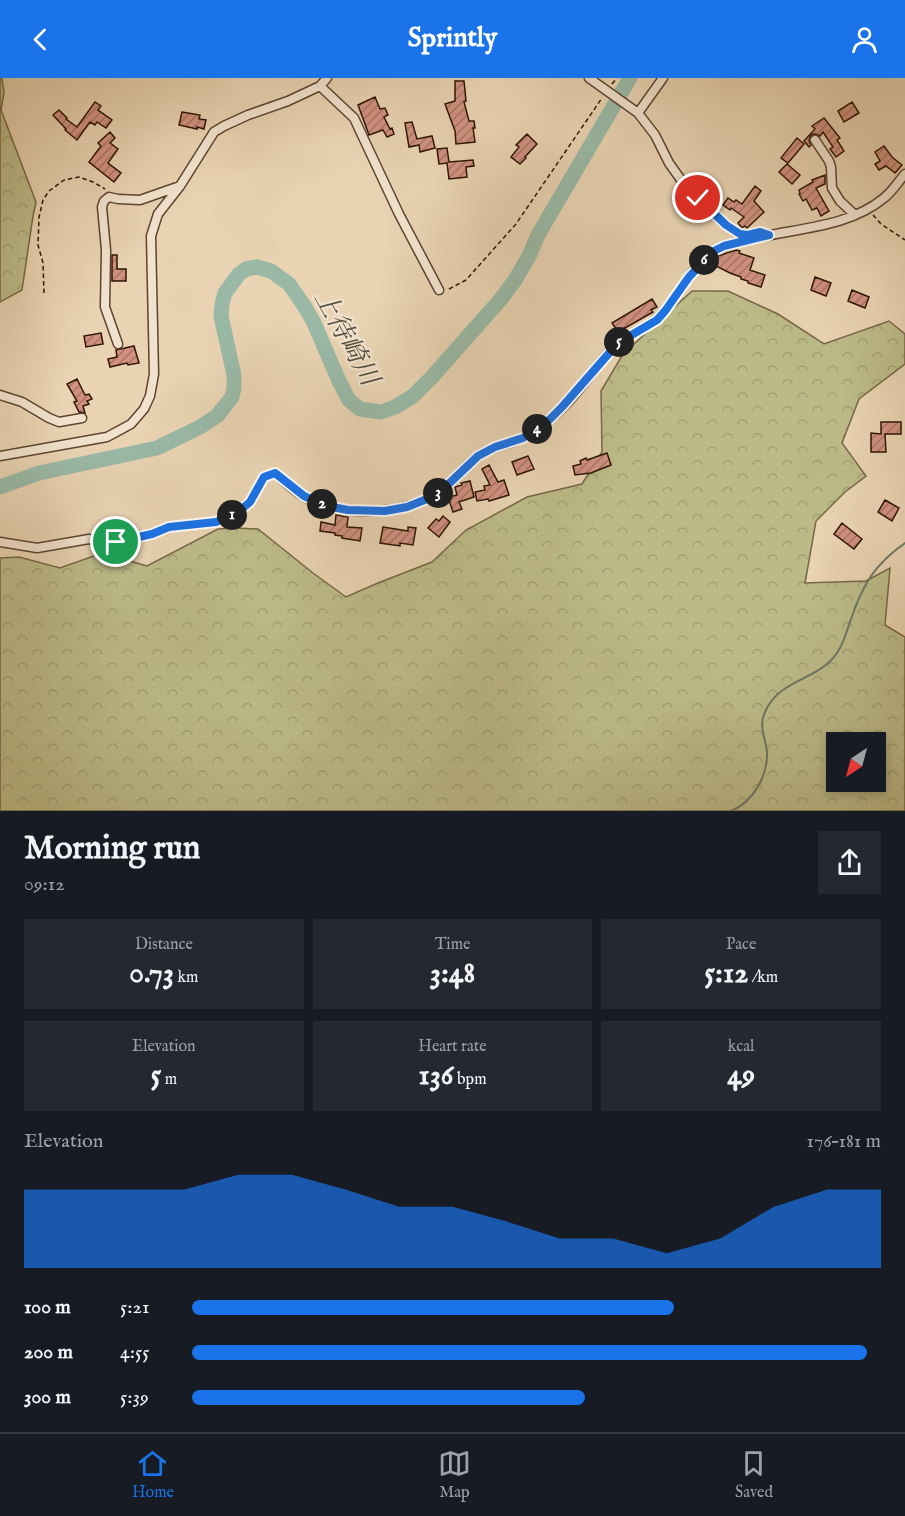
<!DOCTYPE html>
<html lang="en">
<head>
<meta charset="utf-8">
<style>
  :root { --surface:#171b24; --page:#242831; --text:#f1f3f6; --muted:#9ea1a6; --line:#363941; --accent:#1a73e8 }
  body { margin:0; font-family:"IM FELL English","Noto Serif JP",serif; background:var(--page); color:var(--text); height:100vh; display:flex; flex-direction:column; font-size:22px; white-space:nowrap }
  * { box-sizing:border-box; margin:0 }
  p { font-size:20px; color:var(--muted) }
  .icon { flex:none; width:33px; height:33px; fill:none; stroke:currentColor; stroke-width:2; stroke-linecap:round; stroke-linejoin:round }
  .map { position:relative; height:733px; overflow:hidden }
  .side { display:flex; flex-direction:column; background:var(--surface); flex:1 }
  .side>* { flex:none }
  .needle { width:39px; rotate:216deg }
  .controls { position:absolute; left:826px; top:654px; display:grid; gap:12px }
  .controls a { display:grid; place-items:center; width:60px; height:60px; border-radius:0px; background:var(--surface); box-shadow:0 3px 9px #0003; font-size:30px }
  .pin { position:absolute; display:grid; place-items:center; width:51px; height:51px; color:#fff; margin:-26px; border:3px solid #fff; border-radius:50%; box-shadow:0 2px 6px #0007 }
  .km { position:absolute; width:30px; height:30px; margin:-15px; border-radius:50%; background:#222; color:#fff; font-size:16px; line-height:30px; text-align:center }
  .round { display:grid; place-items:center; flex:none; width:63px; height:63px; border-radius:0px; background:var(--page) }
  .head { display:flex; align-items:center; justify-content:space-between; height:102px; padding:0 24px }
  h1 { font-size:33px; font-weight:700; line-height:45px }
  .metrics { display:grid; grid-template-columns:repeat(3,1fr); gap:9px; height:102px; padding:6px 24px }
  .metrics div { display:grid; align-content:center; border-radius:0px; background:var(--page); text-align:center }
  .metrics b { font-size:30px; font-weight:700 }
  .metrics small { font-size:16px; font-weight:400 }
  .metrics p { font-size:16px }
  .chart { height:168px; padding:12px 24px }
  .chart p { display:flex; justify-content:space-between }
  .chart svg { width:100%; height:108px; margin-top:6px; fill:var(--accent); opacity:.7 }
  ul { padding:0 24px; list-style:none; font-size:20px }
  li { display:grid; grid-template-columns:96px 72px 1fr; align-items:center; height:45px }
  li i { height:15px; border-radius:8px; background:var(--accent) }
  header { display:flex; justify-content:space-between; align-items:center; height:78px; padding:0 24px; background:var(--accent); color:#fff; font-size:27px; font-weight:700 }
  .tabs { display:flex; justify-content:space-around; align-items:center; height:84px; border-top:2px solid var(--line); background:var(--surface); font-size:16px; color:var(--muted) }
  .tabs a { display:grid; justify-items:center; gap:3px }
  .tabs .active { color:var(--accent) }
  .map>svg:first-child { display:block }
  .forest { fill:url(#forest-crowns); stroke:#756846; stroke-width:1.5; fill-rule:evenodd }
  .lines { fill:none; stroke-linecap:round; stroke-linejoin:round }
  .stream { stroke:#6e7765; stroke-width:2 }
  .river { stroke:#99b9a6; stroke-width:15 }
  .building { fill:url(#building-hatch); stroke:#2e1404; stroke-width:1.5 }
  .street-casing { stroke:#5d4430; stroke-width:11 }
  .path { stroke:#2e1404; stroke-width:1.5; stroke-dasharray:4.5 3; stroke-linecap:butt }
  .street { stroke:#f1e2cd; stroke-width:8 }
  .route-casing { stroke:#fff; stroke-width:12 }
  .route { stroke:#1a73e8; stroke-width:8 }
  .labels { text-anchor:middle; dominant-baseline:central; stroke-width:4.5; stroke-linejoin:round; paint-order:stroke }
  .water-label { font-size:26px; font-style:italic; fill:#534e3d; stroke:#f1e2cd }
</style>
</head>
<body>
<header><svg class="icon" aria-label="back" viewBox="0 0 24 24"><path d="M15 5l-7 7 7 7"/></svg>Sprintly<svg class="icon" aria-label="person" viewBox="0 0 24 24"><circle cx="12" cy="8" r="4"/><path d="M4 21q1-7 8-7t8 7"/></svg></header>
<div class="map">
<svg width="905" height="733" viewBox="0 0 905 733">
  <defs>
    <pattern id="forest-crowns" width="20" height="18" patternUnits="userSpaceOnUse" patternTransform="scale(1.5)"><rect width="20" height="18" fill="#bcbb88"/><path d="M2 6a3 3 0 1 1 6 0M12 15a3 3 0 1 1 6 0" fill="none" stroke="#a2a074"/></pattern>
    <pattern id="building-hatch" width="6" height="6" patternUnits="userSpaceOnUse" patternTransform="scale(1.5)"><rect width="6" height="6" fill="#d0917f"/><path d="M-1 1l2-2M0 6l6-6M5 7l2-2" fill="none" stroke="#a97566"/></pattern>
  </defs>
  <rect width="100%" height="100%" fill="#e9d3b2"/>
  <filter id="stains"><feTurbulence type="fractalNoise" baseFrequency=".00333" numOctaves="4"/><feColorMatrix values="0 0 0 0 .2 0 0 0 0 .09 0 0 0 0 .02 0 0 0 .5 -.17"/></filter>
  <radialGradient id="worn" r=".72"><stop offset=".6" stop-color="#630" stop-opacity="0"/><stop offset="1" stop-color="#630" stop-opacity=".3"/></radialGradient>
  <path class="forest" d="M0 0H2L4 15 1 32 36 124 33 138 22 212 0 224Z
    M692 213H728L778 236 824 266 889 243 905 256V286L859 321 842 365 866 398 845 414 816 443 805 505 866 503 890 490 885 547 905 559V733H0V480L19 479 60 490 102 475 147 488 218 451 237 450 258 451 313 495 346 519 378 505 432 484 466 452 527 419 582 406 602 374 601 313 623 276ZM837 664H876V704H837Z"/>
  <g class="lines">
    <path class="stream" d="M731 733C753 724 768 698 767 674 766 661 758 648 765 634 780 600 818 603 837 575 844 565 847 552 851 541 863 506 875 486 905 465"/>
    <path class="river" d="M0 409 39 395 157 370 200 349 217 338 232 319 234 310V297L221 238 222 226 225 215 239 196 246 191 257 189 271 193 289 206 305 229 314 245 339 303 349 322 360 331 381 334 395 329 413 318 431 300 501 221 515 202 529 178 538 157 630 0"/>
  </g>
  <path class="building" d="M455 3H464L466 23 464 24 469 43H474L475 50H473L475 64 456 66 455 53 445 26 455 23Z
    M375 19 380 31 385 30 388 37 384 39 390 51 392 50 394 56 387 59 383 52 369 57 358 27Z
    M95 24 101 28 98 32 112 42 106 50 97 44 95 47 90 44 77 62 65 52 66 51 53 37 59 32 67 40 66 41 77 49Z
    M852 24 859 35 844 44 838 33Z
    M182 34 200 37 199 41 206 42 204 51 197 49V51L179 47Z
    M824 40 840 60 837 62 844 73 836 79 830 71 833 69 823 54 820 58 815 56 811 57 809 62 811 67 809 69 804 63 815 51 812 48Z
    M412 44 417 61 432 58 435 70 420 74 419 67 409 69 405 45Z
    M110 54 115 60 110 65 118 71 108 85 121 95 114 104 89 84 101 68 98 65Z
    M527 56 537 66 525 79 526 80 520 86 511 79 519 69 516 67Z
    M797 60 804 66 788 85 781 80Z
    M884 68 892 79 902 87 895 95 886 88 879 92 875 86 880 83 875 74Z
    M447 70 449 84 473 82 474 88 466 89 467 99 449 101 447 85 439 86 437 71Z
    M787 86 800 97 792 106 779 94Z
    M825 97V106L816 110 829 133 821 138 817 130 812 132 806 121 803 123 799 116 800 115 799 112 813 104 812 102Z
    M755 108 761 113 754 123 764 134 747 150 745 148 742 150 738 145 744 139 731 130 730 132 723 127 728 120 734 124 736 122 742 126Z
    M736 172 740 173 739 175 754 180 750 192 765 197 761 209 748 205V203L741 201V199L730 195 714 187 718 178Z
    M112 177H117V191H126V203H112Z
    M815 199 831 205 826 218 811 212Z
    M852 212 869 219 865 230 848 223Z
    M652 221 657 229 651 232 653 234 618 254 612 245Z
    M101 255 103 266 86 269 84 258Z
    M134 268 139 285 128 287 127 285 110 289 108 281 117 279 116 272Z
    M77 301 85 317 89 316 92 321 87 323 89 326 83 328 85 335 79 334 74 324 77 323 67 306Z
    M881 344H901V356H885L886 374H871V355L881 356Z
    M607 375 611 387 591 395 575 397 573 388 581 386 580 383 586 380 587 382Z
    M528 378 534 391 517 397 512 384Z
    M489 387 498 404 504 402 509 417 489 423 488 421 477 423 475 414 485 412 484 408 490 407 482 391Z
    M470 403 474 419 459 424 462 431 453 434 448 419 457 417 455 409 462 407 461 405Z
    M885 422 899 430 892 443 878 434Z
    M336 437 348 439 347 449 362 450 360 463 342 460V458L335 457V455L320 453 321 444 335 447Z
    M443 438 450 444 439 459 428 450 436 441 439 443Z
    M842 445 862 461 854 471 834 456Z
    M383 449 408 453V449L416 450 413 467 400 465V468L380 465Z"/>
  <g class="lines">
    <g class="street-casing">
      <path id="street" d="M589 0 638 35 655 57 669 85 684 106 726 147 739 156 748 157 756 155
        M320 8 354 40 399 136 439 212
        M638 35 663 0
        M815 62 829 83 831 89 832 110 840 123 855 137
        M118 266 105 229 106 172 102 129 104 123 109 119 118 121 140 122 180 108
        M0 317 22 324 49 340 59 344 82 340
        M0 378 107 359 131 346 144 331 150 318 154 296 151 158 158 136 180 108 214 54 224 48 248 37 288 23 320 8 327 0
        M0 464 37 470 89 461 116 464 152 456 169 449 216 444 237 435 250 424 264 399 275 395C284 403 293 412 303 418 335 438 388 437 422 423 427 421 433 419 438 415 453 405 464 389 478 378 492 368 509 367 524 359 532 355 539 349 546 344 574 324 592 291 616 267 628 256 646 251 658 240 679 221 689 190 713 174 724 167 739 165 752 161 795 150 848 150 884 120 892 114 898 104 905 96"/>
    </g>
    <path class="path" d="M612 6 617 0
      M873 137 881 146 905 162
      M449 211 466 202 516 146 602 20
      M44 215 43 185 38 167 39 139 43 122 49 113 64 102 79 99 93 104 105 111"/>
    <use href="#street" class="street"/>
  </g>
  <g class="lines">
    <g class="route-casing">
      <path id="route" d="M116 464 152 456 169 449 216 444 237 435 250 424 264 399 275 395 304 418 327 428 348 432 385 433 407 429 437 417 478 378 495 369 523 360 549 342 562 329 618 265 657 242 665 233 689 199 712 174 724 168 769 157 760 154 748 157 740 156 726 147 698 120"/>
    </g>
    <use href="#route" class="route"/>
  </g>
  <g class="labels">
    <g class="water-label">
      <text transform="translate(346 260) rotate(61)">上待崎川</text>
    </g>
  </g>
  <rect width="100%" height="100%" filter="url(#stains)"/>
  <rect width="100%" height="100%" fill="url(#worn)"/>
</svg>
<div class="controls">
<a><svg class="needle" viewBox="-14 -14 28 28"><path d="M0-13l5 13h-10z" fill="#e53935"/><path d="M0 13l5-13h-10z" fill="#9ea1a6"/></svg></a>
</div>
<div class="pin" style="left:116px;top:464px;background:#1e9e55"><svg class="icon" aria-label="arrive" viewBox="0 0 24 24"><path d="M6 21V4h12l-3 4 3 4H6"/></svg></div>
<div class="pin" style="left:698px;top:120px;background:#d93025"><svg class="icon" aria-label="check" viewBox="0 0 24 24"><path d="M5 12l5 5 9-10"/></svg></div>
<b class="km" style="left:232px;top:437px">1</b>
<b class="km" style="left:322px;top:426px">2</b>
<b class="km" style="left:438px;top:415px">3</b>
<b class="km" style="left:537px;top:351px">4</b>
<b class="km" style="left:619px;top:264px">5</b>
<b class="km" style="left:704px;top:182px">6</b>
</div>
<section class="side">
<div class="head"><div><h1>Morning run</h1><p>09:12</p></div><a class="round"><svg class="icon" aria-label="share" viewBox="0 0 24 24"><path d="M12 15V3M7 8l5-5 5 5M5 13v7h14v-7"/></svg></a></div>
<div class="metrics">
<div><p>Distance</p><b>0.73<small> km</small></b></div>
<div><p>Time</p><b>3:48</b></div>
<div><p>Pace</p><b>5:12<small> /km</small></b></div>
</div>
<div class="metrics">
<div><p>Elevation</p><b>5<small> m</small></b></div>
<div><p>Heart rate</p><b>136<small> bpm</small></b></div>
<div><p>kcal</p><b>49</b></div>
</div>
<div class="chart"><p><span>Elevation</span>176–181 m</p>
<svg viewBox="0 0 160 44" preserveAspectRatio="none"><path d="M0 44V12L10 12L20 12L30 12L40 6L50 6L60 12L70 19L80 19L90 25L100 32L110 32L120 38L130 32L140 19L150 12L160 12V44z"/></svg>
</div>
<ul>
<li><b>100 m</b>5:21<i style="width:70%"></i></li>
<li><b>200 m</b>4:55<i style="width:98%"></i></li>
<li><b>300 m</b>5:39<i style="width:57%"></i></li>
</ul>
</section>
<nav class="tabs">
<a class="active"><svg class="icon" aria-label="home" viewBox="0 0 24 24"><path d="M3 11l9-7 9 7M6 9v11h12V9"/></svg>Home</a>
<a><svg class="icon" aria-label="map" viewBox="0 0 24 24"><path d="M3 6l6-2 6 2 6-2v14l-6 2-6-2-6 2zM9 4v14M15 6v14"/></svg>Map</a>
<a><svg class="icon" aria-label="saved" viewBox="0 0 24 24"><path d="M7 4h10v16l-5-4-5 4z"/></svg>Saved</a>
</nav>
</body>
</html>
